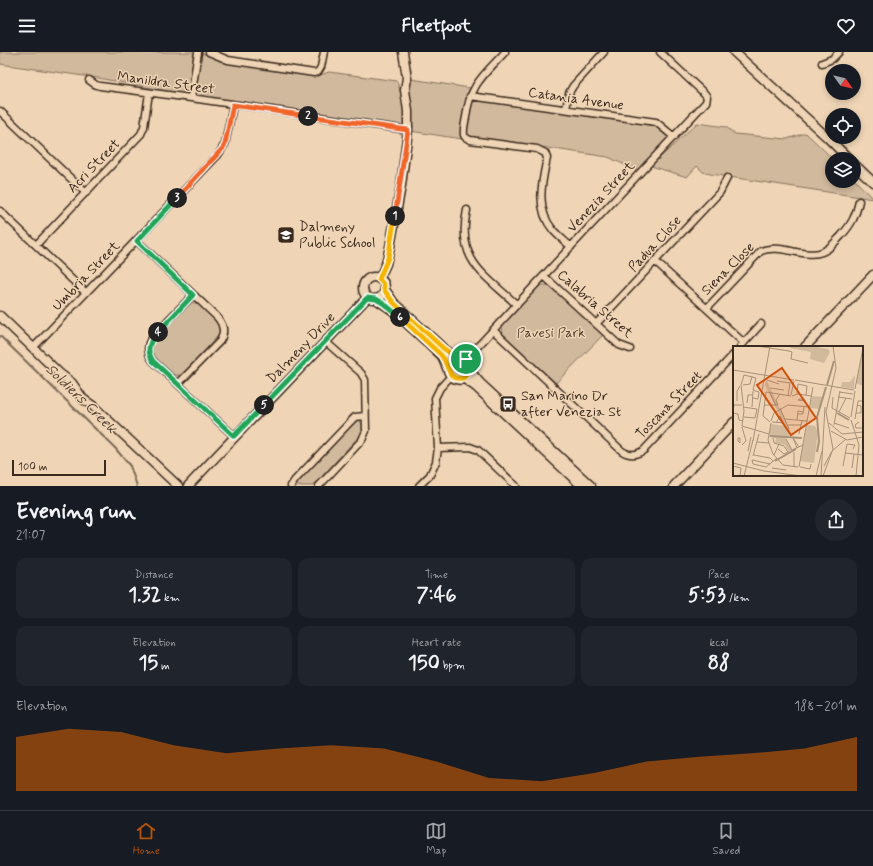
<!DOCTYPE html>
<html lang="en">
<head>
<meta charset="utf-8">
<style>
  :root { --surface:#171b24; --page:#20242c; --text:#f1f3f6; --muted:#9ea1a6; --line:#363941; --accent:#b45309 }
  body { margin:0; font-family:Mynerve,sans-serif; background:var(--page); color:var(--text); height:100vh; display:flex; flex-direction:column; font-size:15px; white-space:nowrap }
  * { box-sizing:border-box; margin:0 }
  p { font-size:13px; color:var(--muted) }
  .icon { flex:none; width:22px; height:22px; fill:none; stroke:currentColor; stroke-width:2; stroke-linecap:round; stroke-linejoin:round }
  .map { position:relative; height:434px; overflow:hidden }
  .side { display:flex; flex-direction:column; background:var(--surface); flex:1 }
  .side>* { flex:none }
  .needle { width:26px; rotate:124deg }
  .controls { position:absolute; left:825px; top:12px; display:grid; gap:8px }
  .controls a { display:grid; place-items:center; width:36px; height:36px; border-radius:50%; background:var(--surface); box-shadow:0 2px 6px #0003; font-size:20px }
  .scale { position:absolute; left:12px; bottom:10px; width:94px; box-sizing:border-box; padding-left:4px; border:2px solid #3b2a1e; border-top:0; font-size:11px; line-height:14px; white-space:nowrap; color:#3b2a1e; -webkit-text-stroke:3px #efd5b6; paint-order:stroke }
  .pin { position:absolute; display:grid; place-items:center; width:34px; height:34px; color:#fff; margin:-17px; border:2px solid #fff; border-radius:50%; box-shadow:0 1px 4px #0007 }
  .km { position:absolute; width:20px; height:20px; margin:-10px; border-radius:50%; background:#222; color:#fff; font-size:11px; line-height:20px; text-align:center }
  .round { display:grid; place-items:center; flex:none; width:42px; height:42px; border-radius:21px; background:var(--page) }
  .headline { display:flex; align-items:center; justify-content:space-between; height:68px; padding:0 16px }
  h1 { font-size:22px; font-weight:700; line-height:30px }
  .metrics { display:grid; grid-template-columns:repeat(3,1fr); gap:6px; height:68px; padding:4px 16px }
  .metrics div { display:grid; align-content:center; border-radius:10px; background:var(--page); text-align:center }
  .metrics b { font-size:20px; font-weight:700 }
  .metrics small { font-size:11px; font-weight:400 }
  .metrics p { font-size:11px }
  .chart { height:112px; padding:8px 16px }
  .chart p { display:flex; justify-content:space-between }
  .chart svg { width:100%; height:72px; margin-top:4px; fill:var(--accent); opacity:.7 }
  header { display:flex; justify-content:space-between; align-items:center; height:52px; padding:0 16px; background:var(--surface); font-size:18px; font-weight:700 }
  .tabs { display:flex; justify-content:space-around; align-items:center; height:56px; border-top:1px solid var(--line); background:var(--surface); font-size:11px; color:var(--muted) }
  .tabs a { display:grid; justify-items:center; gap:2px }
  .tabs .current { color:var(--accent) }
  .map>svg:first-child { display:block }
  .green { fill:#d1b99d; stroke:#86725e }
  .lines { fill:none; stroke-linecap:round; stroke-linejoin:round }
  .stream { stroke:#7c6855; stroke-width:2 }
  .street-casing { stroke:#3b2a1e; stroke-width:9 }
  .secondary-casing { stroke:#3b2a1e; stroke-width:11 }
  .street { stroke:#efd5b6; stroke-width:6 }
  .secondary { stroke:#efd5b6; stroke-width:8 }
  .split-1-casing { stroke:#fff; stroke-width:8 }
  .split-2-casing { stroke:#fff; stroke-width:8 }
  .split-3-casing { stroke:#fff; stroke-width:8 }
  .split-4-casing { stroke:#fff; stroke-width:8 }
  .split-5-casing { stroke:#fff; stroke-width:8 }
  .split-6-casing { stroke:#fff; stroke-width:8 }
  .split-7-casing { stroke:#fff; stroke-width:8 }
  .split-1 { stroke:#f5b400; stroke-width:5 }
  .split-2 { stroke:#f0652b; stroke-width:5 }
  .split-3 { stroke:#f0652b; stroke-width:5 }
  .split-4 { stroke:#22a559; stroke-width:5 }
  .split-5 { stroke:#22a559; stroke-width:5 }
  .split-6 { stroke:#22a559; stroke-width:5 }
  .split-7 { stroke:#f5b400; stroke-width:5 }
  .labels { text-anchor:middle; dominant-baseline:central; stroke-width:3; stroke-linejoin:round; paint-order:stroke }
  .street-label { font-size:14px; fill:#3b2a1e; stroke:#efd5b6 }
  .poi-label { font-size:14px; fill:#3b2a1e; stroke:#efd5b6; text-anchor:start }
  .park-label { font-size:14px; fill:#523f31; stroke:#efd5b6 }
  .water-label { font-size:15px; font-style:italic; fill:#564435; stroke:#efd5b6 }
  .inset-river { fill:none; stroke:#a8927a; stroke-width:2 }
  .inset-road { fill:none; stroke:#a79179; stroke-width:1 }
  .view { fill:#ce520f; fill-opacity:0.15; stroke:#ce520f; stroke-width:2 }
  .inset-edge { fill:none; stroke:#3b2a1e; stroke-width:2 }
</style>
</head>
<body>
<header><svg class="icon" aria-label="menu" viewBox="0 0 24 24"><path d="M4 6h16M4 12h16M4 18h16"/></svg>Fleetfoot<svg class="icon" aria-label="heart" viewBox="0 0 24 24"><path d="M12 20l-8-8c-3-5 5-10 8-4 3-6 11-1 8 4z"/></svg></header>
<div class="map">
<svg width="873" height="434" viewBox="0 0 873 434">
  <rect width="100%" height="100%" fill="#efd5b6"/>
  <filter id="ink" filterUnits="userSpaceOnUse"><feTurbulence type="fractalNoise" baseFrequency=".025" numOctaves="2"/><feDisplacementMap in="SourceGraphic" scale="8" xChannelSelector="R" yChannelSelector="G"/><feConvolveMatrix kernelMatrix="1 2 1 2 8 2 1 2 1" color-interpolation-filters="sRGB"/></filter>
  <g filter="url(#ink)">
    <path class="green" d="M0 0H194L188 39 183 42 98 26 0 12Z
      M202 1 225 10 320 23 329 20 397 29C402 44 405 59 404 75L194 43Z
      M411 27 470 36 467 43 461 81 462 87 410 79 409 41Z
      M472 46 655 74 669 86 638 119 608 105 468 84 466 78Z
      M697 71 726 75 735 82 787 87 806 81 833 107H832V129H854V127L873 147 710 122 703 120 697 114 687 125 651 114Z
      M540 233H549L603 283 556 331 503 282 502 274Z
      M191 250C199 250 217 265 219 274 220 279 219 282 216 286L185 321C182 322 180 324 176 323 168 321 150 303 152 294 154 284 182 257 191 250Z
      M359 368C363 372 363 377 361 382L313 434H296L297 431 356 369Z"/>
    <g class="lines">
      <path class="stream" d="M0 284 115 396 130 414 137 434"/>
      <g class="street-casing">
        <path id="street" d="M209 0 228 8 314 21 318 20 321 15 324 0
          M505 0C484 23 470 32 466 65 465 71 463 77 464 83L465 85 470 88 537 97 545 101 547 106C542 130 535 157 553 178 558 184 565 189 571 195
          M822 11 832 7 839 0
          M89 28 96 33 100 34 191 46 408 78
          M470 44 656 70 674 85
          M191 46 198 0
          M566 57 569 41 573 34 604 0
          M0 59 86 141
          M467 158C456 209 484 222 517 253
          M0 159 86 241
          M137 189 217 265C224 273 225 281 220 289L178 332
          M36 193 141 82 144 75 149 41
          M656 210 744 291
          M544 224 619 293 630 297
          M193 243C184 253 153 281 149 291 147 298 149 304 153 309L234 384
          M707 256 761 199C779 191 806 207 822 200 830 197 835 190 841 184 851 173 856 164 859 149
          M596 272 720 140 727 126
          M494 279 622 399C630 404 636 403 644 398L734 302
          M740 295 761 272
          M33 296 218 103 225 92 233 53
          M466 307 706 50 707 45 705 42 660 0
          M438 396 470 395 478 398 516 434
          M291 434 295 428 352 368 355 365 365 364
          M319 434 362 388 366 379 365 328 361 321 326 290
          M419 434 430 423 436 410 438 396 435 346 440 336 451 324"/>
      </g>
      <g class="secondary-casing">
        <path id="secondary" d="M734 0 828 86 849 107
          M854 112 873 130
          M363 236a11 11 0 1 1 22 0a11 11 0 1 1-22 0Z
          M379 227 386 212 390 195 401 134 408 78V59L405 38 407 26 403 0
          M385 238 394 251 443 296 455 305
          M376 247 392 258 441 303C446 309 447 321 452 325 473 339 478 293 452 307L447 315
          M0 264 59 321 72 331 83 347 93 354 178 434
          M805 295 873 223
          M470 319 480 331 591 434
          M463 326 476 335 582 434
          M188 434 367 246
          M674 434 734 370"/>
      </g>
      <use href="#street" class="street"/>
      <use href="#secondary" class="secondary"/>
    </g>
  </g>
  <g class="lines" filter="url(#ink)">
    <g class="split-1-casing">
      <path id="split-1" d="M395 164 388 206 379 227 384 233V238L394 251 443 296 455 305 461 304 466 307"/>
    </g>
    <g class="split-2-casing">
      <path id="split-2" d="M308 64 408 78 395 164"/>
    </g>
    <g class="split-3-casing">
      <path id="split-3" d="M177 146 223 96 225 92 233 53 308 64"/>
    </g>
    <g class="split-4-casing">
      <path id="split-4" d="M158 280 193 243 137 189 177 146"/>
    </g>
    <g class="split-5-casing">
      <path id="split-5" d="M158 280C150 289 145 297 153 309L234 384 264 353"/>
    </g>
    <g class="split-6-casing">
      <path id="split-6" d="M264 353 367 246 376 247 383 251 400 265"/>
    </g>
    <g class="split-7-casing">
      <path id="split-7" d="M400 265 441 303C449 312 447 329 463 326L469 321 470 314 466 307"/>
    </g>
    <use href="#split-1" class="split-1"/>
    <use href="#split-2" class="split-2"/>
    <use href="#split-3" class="split-3"/>
    <use href="#split-4" class="split-4"/>
    <use href="#split-5" class="split-5"/>
    <use href="#split-6" class="split-6"/>
    <use href="#split-7" class="split-7"/>
  </g>
  <defs>
    <g id="school-square" transform="scale(0.9)"><rect x="-9" y="-9" width="18" height="18" rx="4" fill="#3b2a1e" stroke="#efd5b6"/><path d="M0-5L7-2L0 1L-7-2ZM-4 1L0 2.5L4 1V4Q0 6-4 4Z" fill="#fff"/></g>
    <g id="bus-square" transform="scale(0.9)"><rect x="-9" y="-9" width="18" height="18" rx="4" fill="#3b2a1e" stroke="#efd5b6"/><path d="M-5-6H5V4H4V6H2V4H-2V6H-4V4H-5ZM-3.5-4V0h7V-4ZM-3.5 1.2v1.5H-2V1.2ZM2 1.2v1.5H3.5V1.2Z" fill="#fff"/></g>
  </defs>
  <g fill-rule="evenodd">
    <use href="#school-square" x="286" y="183"/>
    <use href="#bus-square" x="508" y="352"/>
  </g>
  <g class="labels">
    <g class="street-label">
      <text transform="translate(166 31) rotate(8)">Manildra Street</text>
      <text transform="translate(576 47) rotate(8)">Catania Avenue</text>
      <text transform="translate(94 114) rotate(-46)">Acri Street</text>
      <text transform="translate(601 145) rotate(-47)">Venezia Street</text>
      <text transform="translate(655 192) rotate(-47)">Padua Close</text>
      <text transform="translate(728 217) rotate(-45)">Siena Close</text>
      <text transform="translate(86 224) rotate(-46)">Umbria Street</text>
      <text transform="translate(595 252) rotate(41)">Calabria Street</text>
      <text transform="translate(301 296) rotate(-46)">Dalmeny Drive</text>
      <text transform="translate(669 353) rotate(-46)">Toscana Street</text>
    </g>
    <g class="poi-label">
      <text x="299" y="175">Dalmeny<tspan x="299" dy="16">Public School</tspan></text>
      <text x="521" y="344">San Marino Dr<tspan x="521" dy="16">after Venezia St</tspan></text>
    </g>
    <g class="park-label">
      <text x="551" y="281">Pavesi Park</text>
    </g>
    <g class="water-label">
      <text transform="translate(81 347) rotate(44)">Soldiers Creek</text>
    </g>
  </g>
  <g transform="translate(733 294)">
    <rect width="130" height="130" fill="#efd5b6"/>
    <path d="M57 0H79L95 3 97 6 91 17 77 13 78 6 57 2ZM129 9H130V40L123 37ZM122 29 121 43 108 41 109 36H117ZM33 33 59 89 52 91 60 105 56 107 52 99 42 97 43 92 36 91 38 78 52 80 32 39ZM79 50 90 51 87 63 77 62ZM74 79 82 80 85 86 81 117 67 115Z" fill="#d1b99d"/>
    <path class="inset-river" d="M94 39 101 15M104 67 116 74M37 90 69 92M84 106 86 95 84 71 93 41M42 115 63 103"/>
    <path class="inset-road" d="M24 0 56 5M56 5 59 6 58 13 75 17M0 24 61 34M34 34 46 38M62 34 121 44M44 35 57 37 55 50M10 39 17 38 19 30M37 42 51 44M122 43 130 2M106 46 120 48M37 47 43 60M64 48 65 38 74 40 73 49M58 49 61 35M59 50 65 48 78 50M100 51 99 62 117 72M105 51 119 53M20 52 25 53 26 46 20 44M67 53 72 54V55L65 54ZM4 55V45L7 40M14 57 15 49H19M31 59H45L43 54 47 48M10 61 24 63 22 72 11 71M19 61 20 45M47 62 56 83M0 65 1 59H9M106 66 113 52M0 67 5 68 6 74 10 75M123 67H128V60L124 59M65 68H70L71 60M118 71 122 45M52 73 74 75M122 73 125 55H130M64 74 65 65 70 66M118 74 126 99 123 130M38 75 41 67 55 59 76 61M37 76 30 70 33 46 58 50M39 76 51 77M126 76 122 79 123 82H129M38 77 35 94 40 108 50 119 65 121M43 77 47 70 50 77M96 77 109 88 130 86M101 77 116 82M55 79H68M101 79 107 45M9 80 11 65 8 39 11 29 23 32 20 44M9 80 36 88M9 81 13 95 9 99M98 85 114 94 130 91M66 88 69 75M5 92H7V97L5 95ZM40 92 41 97 51 100 55 106 51 108 45 103M53 93 59 104 70 99M20 95 37 0M24 96 36 97M64 102 60 92 66 101M15 105 18 91M112 107 130 109M21 109 37 112 40 115M41 109 46 98M20 110 26 88M0 117 31 125 68 130M37 118 19 114 20 118 33 121 44 112M0 120 8 122 7 130M91 120 99 105 113 93M110 120 114 98 122 99 120 103M61 121V106M66 121 80 41M67 121 77 123 78 118M39 122 53 124M119 122 121 108M11 130 20 94M83 130 89 105M88 130 92 61M90 130 100 103 93 66 103 22 100 0"/>
    <path class="view" d="M49 22 83 72 58 89 24 39Z"/>
    <rect width="130" height="130" class="inset-edge"/>
  </g>
</svg>
<div class="controls">
<a><svg class="needle" viewBox="-14 -14 28 28"><path d="M0-13l5 13h-10z" fill="#e53935"/><path d="M0 13l5-13h-10z" fill="#9ea1a6"/></svg></a>
<a><svg class="icon" aria-label="locate" viewBox="0 0 24 24"><circle cx="12" cy="12" r="6"/><path d="M12 2v4M12 18v4M2 12h4M18 12h4"/></svg></a>
<a><svg class="icon" aria-label="layers" viewBox="0 0 24 24"><path d="M12 4l9 5-9 5-9-5zM3 14l9 5 9-5"/></svg></a>
</div>
<div class="scale">100 m</div>
<div class="pin" style="left:466px;top:307px;background:#1e9e55"><svg class="icon" aria-label="arrive" viewBox="0 0 24 24"><path d="M6 21V4h12l-3 4 3 4H6"/></svg></div>
<b class="km" style="left:395px;top:164px">1</b>
<b class="km" style="left:308px;top:64px">2</b>
<b class="km" style="left:177px;top:146px">3</b>
<b class="km" style="left:158px;top:280px">4</b>
<b class="km" style="left:264px;top:353px">5</b>
<b class="km" style="left:400px;top:265px">6</b>
</div>
<section class="side">
<div class="headline"><div><h1>Evening run</h1><p>21:07</p></div><a class="round"><svg class="icon" aria-label="share" viewBox="0 0 24 24"><path d="M12 15V3M7 8l5-5 5 5M5 13v7h14v-7"/></svg></a></div>
<div class="metrics">
<div><p>Distance</p><b>1.32<small> km</small></b></div>
<div><p>Time</p><b>7:46</b></div>
<div><p>Pace</p><b>5:53<small> /km</small></b></div>
</div>
<div class="metrics">
<div><p>Elevation</p><b>15<small> m</small></b></div>
<div><p>Heart rate</p><b>150<small> bpm</small></b></div>
<div><p>kcal</p><b>88</b></div>
</div>
<div class="chart"><p><span>Elevation</span>188–201 m</p>
<svg viewBox="0 0 160 44" preserveAspectRatio="none"><path d="M0 44V11L10 6L20 8L30 16L40 21L50 18L60 16L70 18L80 26L90 36L100 38L110 33L120 26L130 23L140 21L150 18L160 11V44z"/></svg>
</div>
</section>
<nav class="tabs">
<a class="current"><svg class="icon" aria-label="home" viewBox="0 0 24 24"><path d="M3 11l9-7 9 7M6 9v11h12V9"/></svg>Home</a>
<a><svg class="icon" aria-label="map" viewBox="0 0 24 24"><path d="M3 6l6-2 6 2 6-2v14l-6 2-6-2-6 2zM9 4v14M15 6v14"/></svg>Map</a>
<a><svg class="icon" aria-label="saved" viewBox="0 0 24 24"><path d="M7 4h10v16l-5-4-5 4z"/></svg>Saved</a>
</nav>
</body>
</html>
